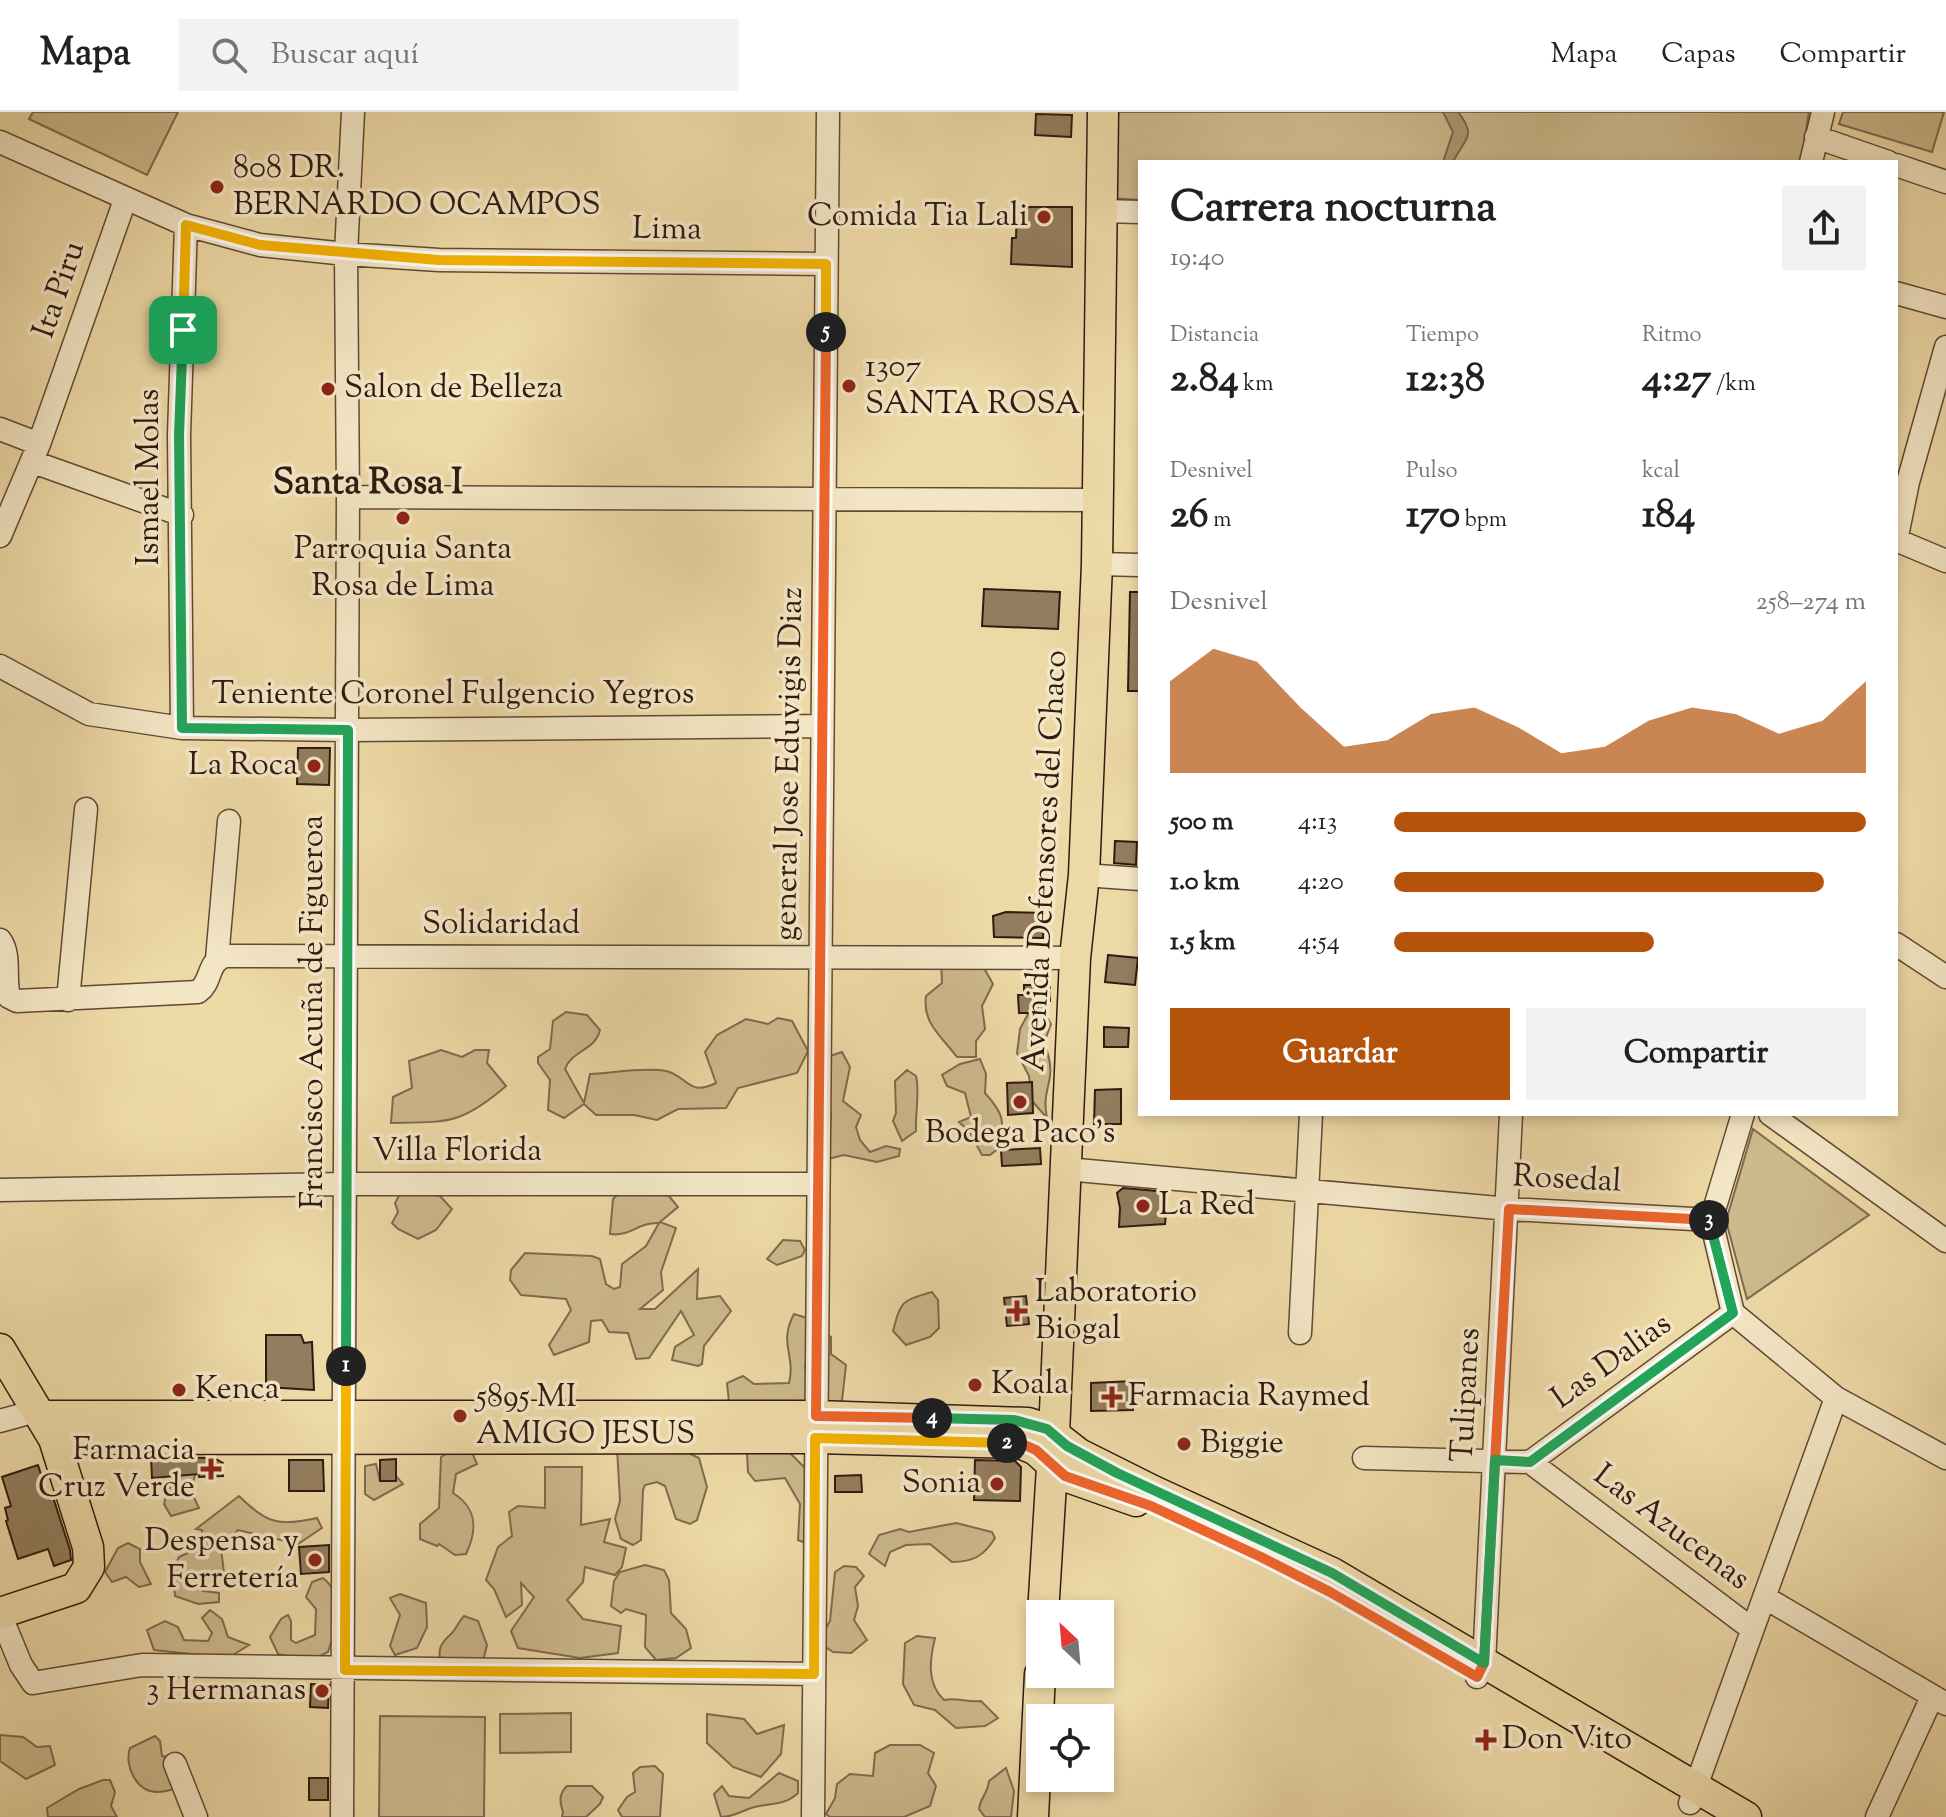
<!DOCTYPE html>
<html lang="es">
<head>
<meta charset="utf-8">
<style>
  :root { --surface:#fff; --page:#f2f2f2; --text:#202124; --muted:#757577; --line:#e0e0e0; --accent:#b45309 }
  body { margin:0; font-family:"Sorts Mill Goudy",serif; background:var(--page); color:var(--text); height:100vh; display:flex; flex-direction:column; font-size:30px; white-space:nowrap }
  * { box-sizing:border-box; margin:0 }
  p { font-size:26px; color:var(--muted) }
  .icon { flex:none; width:44px; height:44px; fill:none; stroke:currentColor; stroke-width:2; stroke-linecap:round; stroke-linejoin:round }
  .map { position:relative; flex:1; overflow:hidden }
  .details { position:absolute; left:1138px; top:48px; width:760px; height:956px; display:flex; flex-direction:column; background:var(--surface); border-radius:0px; box-shadow:0 4px 12px #0003 }
  .details>* { flex:none }
  .needle { width:52px; rotate:334deg }
  .fabs { position:absolute; left:1026px; top:1488px; display:grid; gap:16px }
  .fabs a { display:grid; place-items:center; width:88px; height:88px; border-radius:0px; background:var(--surface); box-shadow:0 4px 12px #0003; font-size:40px }
  .pin { position:absolute; display:grid; place-items:center; width:68px; height:68px; color:#fff; margin:-34px; border-radius:16px; box-shadow:0 4px 12px #0006 }
  .km { position:absolute; width:40px; height:40px; margin:-20px; border-radius:50%; background:#222; color:#fff; font-size:22px; line-height:40px; text-align:center }
  .round { display:grid; place-items:center; flex:none; width:84px; height:84px; border-radius:0px; background:var(--page) }
  .overview { display:flex; align-items:center; justify-content:space-between; height:136px; padding:0 32px }
  h1 { font-size:44px; font-weight:800; line-height:60px }
  .figures { display:grid; grid-template-columns:repeat(3,1fr); gap:12px; height:136px; padding:8px 32px }
  .figures div { display:grid; align-content:center }
  .figures b { font-size:40px; font-weight:800 }
  .figures small { font-size:22px; font-weight:400 }
  .figures p { font-size:22px }
  .chart { height:224px; padding:16px 32px }
  .chart p { display:flex; justify-content:space-between }
  .chart svg { width:100%; height:144px; margin-top:8px; fill:var(--accent); opacity:.7 }
  .button { display:flex; gap:16px; margin-top:auto; padding:16px 32px }
  .button a { flex:1; height:92px; border-radius:0px; background:var(--accent); color:#fff; font-size:32px; font-weight:800; line-height:92px; text-align:center }
  .button a+a { background:var(--page); color:var(--text) }
  ul { padding:0 32px; list-style:none; font-size:26px }
  li { display:grid; grid-template-columns:128px 96px 1fr; align-items:center; height:60px }
  li i { height:20px; border-radius:10px; background:var(--accent) }
  header { display:flex; align-items:center; gap:48px; box-sizing:border-box; height:112px; padding:0 40px; background:var(--surface); border-bottom:2px solid var(--line) }
  header strong { font-size:38px }
  nav { display:flex; gap:44px; margin-inline-start:auto; font-size:28px }
  .search { width:560px; height:72px; background:var(--page); display:flex; align-items:center; gap:20px; box-sizing:border-box; padding:0 28px; border-radius:0px; color:var(--muted); font-size:30px }
  .map>svg:first-child { display:block }
  .green { fill:#cdb98c; stroke:#7f6a4e; stroke-width:2 }
  .water { fill:#ad9873; stroke:#7b664b; stroke-width:2 }
  .building { fill:#937d5e; stroke:#311a10; stroke-width:2 }
  .lines { fill:none; stroke-linecap:round; stroke-linejoin:round }
  .minor-casing { stroke:#604a36; stroke-width:25 }
  .major-casing { stroke:#311a10; stroke-width:33 }
  .minor { stroke:#f3e6c5; stroke-width:22 }
  .major { stroke:#edd9a6; stroke-width:30 }
  .split-1-casing { stroke:#fff; stroke-width:16 }
  .split-2-casing { stroke:#fff; stroke-width:16 }
  .split-3-casing { stroke:#fff; stroke-width:16 }
  .split-4-casing { stroke:#fff; stroke-width:16 }
  .split-5-casing { stroke:#fff; stroke-width:16 }
  .split-6-casing { stroke:#fff; stroke-width:16 }
  .split-1 { stroke:#22a559; stroke-width:10 }
  .split-2 { stroke:#f5b400; stroke-width:10 }
  .split-3 { stroke:#f0652b; stroke-width:10 }
  .split-4 { stroke:#22a559; stroke-width:10 }
  .split-5 { stroke:#f0652b; stroke-width:10 }
  .split-6 { stroke:#f5b400; stroke-width:10 }
  .poi-dot { fill:#8f2418; stroke:#f3e6c5; stroke-width:3 }
  .labels { text-anchor:middle; dominant-baseline:central; stroke-width:7; stroke-linejoin:round; paint-order:stroke }
  .poi-label { font-size:32px; fill:#311a10; stroke:#f3e6c5; text-anchor:start }
  .street-label { font-size:32px; fill:#311a10; stroke:#f3e6c5 }
  .quarter-label { font-size:36px; font-weight:bold; fill:#311a10; stroke:#f3e6c5 }
</style>
</head>
<body>
<header>
<strong>Mapa</strong>
<div class="search"><svg class="icon" aria-label="search" viewBox="0 0 24 24"><circle cx="10" cy="10" r="6"/><path d="M15 15l6 6"/></svg>Buscar aquí</div>
<nav><a>Mapa</a><a>Capas</a><a>Compartir</a></nav>
</header>
<div class="map">
<svg width="1946" height="1705" viewBox="0 0 1946 1705">
  <rect width="100%" height="100%" fill="#edd9a6"/>
  <filter id="stains"><feTurbulence type="fractalNoise" baseFrequency=".0025" numOctaves="4"/><feColorMatrix values="0 0 0 0 .2 0 0 0 0 .09 0 0 0 0 .02 0 0 0 .5 -.17"/></filter>
  <radialGradient id="worn" r=".72"><stop offset=".6" stop-color="#630" stop-opacity="0"/><stop offset="1" stop-color="#630" stop-opacity=".3"/></radialGradient>
  <path class="green" d="M33 0H178L147 63 29 7Z
    M1109 0H1809L1801 50H1140V88L1111 86Z
    M1843 0H1944L1932 40 1839 12Z
    M969 844 985 858 993 872 982 894 985 917 976 929V945H957C942 925 922 911 926 884L942 871 941 848Z
    M1039 891 1051 912 1044 931C1060 970 1040 973 1047 1006L1032 989 1029 964 1017 941 1020 917 1028 902Z
    M566 900 587 903 600 918C595 939 572 938 565 957L584 991 590 962C611 961 646 955 666 959 688 964 688 985 716 971L705 940 717 923 746 907 768 912 778 906 792 909 808 939 797 961 738 976 726 996 678 997 657 1008 634 1003H596L584 992 564 1006 548 998 550 968 538 951V945L550 937 553 909Z
    M441 938 462 945 475 938H489L487 951 506 974C461 1013 447 1010 391 1011L393 985 412 976 409 949Z
    M842 940 850 955 843 989 861 1003 856 1015 860 1028 870 1040 886 1034 900 1037 899 1044 877 1050 844 1043 828 1047 831 1001 823 976 824 946Z
    M980 947 986 962 985 981C1005 1003 1004 1009 999 1036L990 1043H982L969 1019 959 1010 971 1005 965 981 947 974 942 963 960 952Z
    M907 958 916 964C920 980 915 1002 916 1019L902 1029 893 1009 896 1001 895 969Z
    M1753 1017 1869 1103 1747 1187 1726 1109Z
    M623 1077 669 1084 678 1095 660 1110 676 1116 661 1160 663 1178 640 1197H655L698 1157 697 1187 720 1184 731 1199 704 1234 702 1252 698 1254 672 1248 675 1235 694 1223 681 1199 649 1246 636 1247 628 1221 609 1220 602 1208 591 1209 589 1230 554 1243 549 1233 571 1198 566 1187 521 1183 510 1168 511 1158 525 1141 592 1144 600 1147 606 1172 614 1177 620 1175 622 1152 646 1134 659 1111C638 1110 631 1125 610 1122L613 1087Z
    M402 1078 440 1084 452 1097 436 1118 418 1127 398 1117 392 1111 398 1100 395 1091Z
    M783 1128 800 1129 805 1138 802 1144 777 1153 767 1147Z
    M932 1180 938 1188 939 1216 930 1225 906 1233 893 1219C901 1189 901 1189 932 1180Z
    M794 1202 810 1207 812 1228 805 1256 811 1272 806 1292 729 1290 727 1271 743 1264 754 1272 789 1271C796 1243 778 1232 794 1202Z
    M826 1221 831 1225V1242L846 1253 842 1289 850 1302 821 1298Z
    M782 1333 811 1362 808 1432 798 1428 800 1392 785 1366 755 1369 748 1360 747 1341Z
    M617 1336 680 1337 699 1346 707 1375 697 1408 690 1412 676 1407 665 1374 657 1370 645 1373 643 1378 641 1428 633 1433 621 1427 615 1407 620 1389Z
    M453 1338H471L477 1352 456 1362 453 1381C477 1396 478 1417 466 1442L455 1443 439 1432 437 1434 420 1427V1412L439 1396 441 1345Z
    M376 1352 380 1369 395 1363 403 1372 374 1388 365 1382V1354Z
    M545 1355H582L581 1413 610 1407 604 1430 626 1436 622 1455 615 1463 585 1455 583 1470 567 1488 583 1507 621 1514 618 1541 580 1546 518 1536 511 1519 534 1485 521 1471 522 1493 506 1505 494 1477 486 1468 498 1435 512 1424 509 1400 518 1394 545 1396Z
    M184 1357 195 1363 191 1379 199 1396 171 1404 164 1392 167 1380Z
    M239 1384C266 1411 279 1415 317 1406L322 1416 298 1432 238 1418 221 1436 224 1461 204 1468 203 1479 219 1481V1490L198 1492 175 1484 173 1458 179 1445 202 1434V1418L196 1417Z
    M956 1411 992 1420 995 1426C984 1444 973 1450 952 1450L930 1432 906 1433 890 1440 885 1454 869 1442 879 1423 900 1417 909 1420Z
    M128 1431 140 1437V1450L151 1472 139 1475 126 1465 112 1470 105 1460 118 1436Z
    M645 1453 664 1458 669 1468 671 1501 686 1517 691 1536 676 1546 656 1548 645 1535 646 1503 626 1497 621 1501 611 1494 614 1469 620 1460Z
    M844 1454 856 1455 864 1464 855 1475 858 1494 854 1508 867 1528 851 1541 833 1540 818 1530 830 1509 835 1460Z
    M323 1466C346 1484 336 1517 328 1540L310 1549 278 1542 270 1525 281 1507 288 1503 291 1509V1528L296 1531 315 1523 316 1497 306 1485 312 1470Z
    M400 1482 426 1491 427 1515 417 1536 395 1543 390 1534 400 1503 390 1486Z
    M210 1498 222 1507 228 1525 249 1533 228 1546 154 1538 147 1518 165 1509 178 1515 184 1528 208 1529 212 1521 202 1506Z
    M464 1504 478 1509 487 1533 480 1561 442 1564C440 1541 434 1537 452 1521 457 1516 458 1510 464 1504Z
    M917 1524 935 1526C930 1547 926 1571 944 1588 958 1585 967 1591 981 1589L998 1606 985 1614 956 1616 935 1598 914 1593 903 1572 905 1531Z
    M571 1601V1640L500 1641V1602Z
    M707 1602 744 1607 757 1622 784 1613 781 1642 761 1665 733 1655 707 1631Z
    M380 1604 485 1605 484 1705H379Z
    M0 1623 23 1625 37 1635 50 1634 55 1653 26 1667 0 1649Z
    M155 1624 160 1629 162 1644 174 1646 177 1676C171 1678 163 1680 157 1680 136 1680 124 1653 130 1636Z
    M890 1633H920L934 1641 928 1661 936 1674 930 1694 904 1705H830L826 1702 835 1686 837 1672 850 1662 873 1664 875 1641Z
    M655 1654 663 1662 660 1705H622L618 1698 627 1685 635 1680 633 1661 640 1655Z
    M1006 1656 1014 1679 1011 1705H985L979 1697C980 1686 988 1681 989 1669Z
    M779 1661 798 1669V1681C783 1695 770 1690 751 1696 739 1700 734 1705 721 1705L714 1682 722 1674 729 1684 749 1686Z
    M103 1668H110L115 1680 111 1694 117 1705H48L47 1696 79 1677Z
    M567 1674H592L603 1685 600 1692 586 1705H562L563 1700C560 1691 558 1682 567 1674Z"/>
  <path class="water" d="M1443 0H1458C1478 25 1464 27 1453 50H1443L1453 20Z"/>
  <path class="building" d="M1036 2 1072 3 1071 25 1035 23Z
    M1017 95H1072V155L1011 152 1012 126H1016Z
    M984 477 1060 480 1058 517 982 514Z
    M1130 480H1140V579H1128Z
    M298 636H330L329 673 297 672Z
    M1115 729 1137 730 1136 753 1114 751Z
    M1006 800 1044 801 1043 826 994 825 993 804Z
    M1108 843 1138 846 1135 873 1105 870Z
    M1024 873H1050V889H1038V901H1019L1018 883H1024Z
    M1104 915 1129 916 1128 935H1104Z
    M1032 970 1033 1001 1008 1003 1007 971Z
    M1121 977V1012H1094L1095 978Z
    M1040 1036 1041 1052 1002 1054 1001 1038Z
    M1123 1076 1168 1080 1165 1112 1119 1115 1120 1096 1117 1081Z
    M1026 1184 1029 1212 1007 1214 1004 1186Z
    M266 1223H301L304 1231 312 1230 314 1278 266 1275Z
    M1133 1269V1298L1091 1299V1271Z
    M151 1345 214 1346 223 1351V1364L199 1365V1362L152 1366Z
    M396 1347V1369H380V1348Z
    M289 1348H323L324 1379H289Z
    M975 1348 1015 1349 1021 1355 1020 1389 974 1388Z
    M38 1353 49 1387 53 1385 70 1438 71 1448 54 1454 48 1437 18 1447 6 1409 8 1408 5 1396 11 1394 2 1365Z
    M861 1363 862 1380H835V1364Z
    M329 1433V1460L301 1462 299 1435Z
    M311 1572 329 1573 328 1596 310 1595Z
    M309 1666H328V1688H309Z"/>
  <g class="lines">
    <g class="minor-casing">
      <path id="minor" d="M1816 25 1888 50
        M0 30 186 113 260 133 346 142 439 148 826 152
        M1811 50 1823 0
        M1896 53 1946 70
        M1102 99 1140 100
        M1896 181 1946 195
        M0 317 39 332
        M33 350 182 403
        M348 385 1098 388
        M0 424 39 332 125 88
        M1896 428 1946 449
        M1896 429 1908 370 1946 235
        M1097 452 1140 453
        M0 554 89 602 182 616 348 618 822 614
        M182 616 179 323 186 113
        M1084 763 1140 767
        M0 828C11 842 4 867 9 885L17 889 198 880C213 869 206 851 225 844L1075 846
        M1896 832 1946 865
        M217 847 229 709
        M68 888 86 697
        M1770 1002 1946 1129
        M1066 1057 1509 1097 1711 1108
        M0 1078 345 1072H818
        M1711 1108 1733 1201 1836 1286 1946 1346
        M1711 1108 1743 1002
        M1300 1221 1311 1002
        M0 1309 36 1299
        M1364 1346 1530 1350 1752 1517
        M1530 1350 1733 1201
        M1764 1485 1946 1592
        M0 1502 21 1553 33 1571 142 1553 814 1562
        M1477 1565 1484 1551 1511 1002
        M175 1652 196 1705
        M1690 1691 1836 1286
        M342 1705 348 385 346 142 353 0
        M813 1705 828 0
        M1877 1705 1932 1585"/>
    </g>
    <g class="major-casing">
      <path id="major" d="M0 1237 54 1327 88 1435 89 1455 76 1476 0 1501
        M41 1304H816L1028 1311 1047 1317 1079 1342 1153 1379 1332 1461 1746 1705
        M54 1327 815 1326 1020 1331 1036 1338 1065 1364 1136 1389
        M1043 1502 1054 1322 1075 846 1084 763 1097 452 1103 0
        M1033 1705 1040 1562"/>
    </g>
    <use href="#minor" class="minor"/>
    <use href="#major" class="major"/>
  </g>
  <g class="lines">
    <g class="split-1-casing">
      <path id="split-1" d="M183 218 179 323 182 616 348 618 346 1254"/>
    </g>
    <g class="split-2-casing">
      <path id="split-2" d="M346 1254 345 1558 814 1562 815 1326 1007 1331"/>
    </g>
    <g class="split-3-casing">
      <path id="split-3" d="M1007 1331H1020L1036 1338 1065 1364 1151 1394 1261 1445 1330 1480 1477 1565 1484 1551 1509 1097 1709 1108"/>
    </g>
    <g class="split-4-casing">
      <path id="split-4" d="M932 1306 1014 1308 1047 1317 1067 1334 1117 1361 1332 1461 1484 1551 1495 1348 1530 1350 1733 1201 1709 1108"/>
    </g>
    <g class="split-5-casing">
      <path id="split-5" d="M826 220 816 1304 932 1306"/>
    </g>
    <g class="split-6-casing">
      <path id="split-6" d="M183 218 186 113 260 133 439 148 826 152V220"/>
    </g>
    <use href="#split-1" class="split-1"/>
    <use href="#split-2" class="split-2"/>
    <use href="#split-3" class="split-3"/>
    <use href="#split-4" class="split-4"/>
    <use href="#split-5" class="split-5"/>
    <use href="#split-6" class="split-6"/>
  </g>
  <g class="poi-dot">
    <circle cx="217" cy="75" r="8"/>
    <circle cx="1044" cy="105" r="8"/>
    <circle cx="849" cy="274" r="8"/>
    <circle cx="328" cy="277" r="8"/>
    <circle cx="403" cy="406" r="8"/>
    <circle cx="314" cy="654" r="8"/>
    <circle cx="1020" cy="990" r="8"/>
    <circle cx="1143" cy="1094" r="8"/>
    <path d="M1013 1187h8v8h8v8h-8v8h-8v-8h-8v-8h8z"/>
    <circle cx="975" cy="1273" r="8"/>
    <circle cx="179" cy="1278" r="8"/>
    <path d="M1108 1273h8v8h8v8h-8v8h-8v-8h-8v-8h8z"/>
    <circle cx="460" cy="1304" r="8"/>
    <circle cx="1184" cy="1332" r="8"/>
    <path d="M207 1345h8v8h8v8h-8v8h-8v-8h-8v-8h8z"/>
    <circle cx="997" cy="1372" r="8"/>
    <circle cx="315" cy="1448" r="8"/>
    <circle cx="322" cy="1579" r="8"/>
    <path d="M1482 1616h8v8h8v8h-8v8h-8v-8h-8v-8h8z"/>
  </g>
  <g class="labels">
    <g class="poi-label">
      <text x="233" y="57">808 DR.<tspan x="233" dy="37">BERNARDO OCAMPOS</tspan></text>
      <text x="1028" y="105" text-anchor="end">Comida Tia Lali</text>
      <text x="865" y="256">1307<tspan x="865" dy="37">SANTA ROSA</tspan></text>
      <text x="344" y="277">Salon de Belleza</text>
      <text x="403" y="438" text-anchor="middle">Parroquia Santa<tspan x="403" dy="37">Rosa de Lima</tspan></text>
      <text x="298" y="654" text-anchor="end">La Roca</text>
      <text x="1020" y="1022" text-anchor="middle">Bodega Paco's</text>
      <text x="1159" y="1094">La Red</text>
      <text x="1035" y="1181">Laboratorio<tspan x="1035" dy="37">Biogal</tspan></text>
      <text x="991" y="1273">Koala</text>
      <text x="195" y="1278">Kenca</text>
      <text x="1128" y="1285">Farmacia Raymed</text>
      <text x="476" y="1286">5895 MI<tspan x="476" dy="37">AMIGO JESUS</tspan></text>
      <text x="1200" y="1332">Biggie</text>
      <text x="195" y="1339" text-anchor="end">Farmacia<tspan x="195" dy="37">Cruz Verde</tspan></text>
      <text x="981" y="1372" text-anchor="end">Sonia</text>
      <text x="299" y="1430" text-anchor="end">Despensa y<tspan x="299" dy="37">Ferretería</tspan></text>
      <text x="306" y="1579" text-anchor="end">3 Hermanas</text>
      <text x="1502" y="1628">Don Vito</text>
    </g>
    <g class="street-label">
      <text transform="translate(667 118) rotate(1)">Lima</text>
      <text transform="translate(60 178) rotate(-71)">Ita Piru</text>
      <text transform="translate(150 365) rotate(-90)">Ismael Molas</text>
      <text x="453" y="583">Teniente Coronel Fulgencio Yegros</text>
      <text transform="translate(790 652) rotate(-89)">general Jose Eduvigis Diaz</text>
      <text transform="translate(1046 749) rotate(-87)">Avenida Defensores del Chaco</text>
      <text x="501" y="813">Solidaridad</text>
      <text transform="translate(314 900) rotate(-90)">Francisco Acuña de Figueroa</text>
      <text x="457" y="1040">Villa Florida</text>
      <text transform="translate(1567 1068) rotate(3)">Rosedal</text>
      <text transform="translate(1612 1250) rotate(-36)">Las Dalias</text>
      <text transform="translate(1467 1283) rotate(-87)">Tulipanes</text>
      <text transform="translate(1671 1416) rotate(37)">Las Azucenas</text>
    </g>
    <g class="quarter-label">
      <text x="368" y="372">Santa Rosa I</text>
    </g>
  </g>
  <rect width="100%" height="100%" filter="url(#stains)"/>
  <rect width="100%" height="100%" fill="url(#worn)"/>
</svg>
<div class="fabs">
<a><svg class="needle" viewBox="-14 -14 28 28"><path d="M0-13l5 13h-10z" fill="#e53935"/><path d="M0 13l5-13h-10z" fill="#757577"/></svg></a>
<a><svg class="icon" aria-label="locate" viewBox="0 0 24 24"><circle cx="12" cy="12" r="6"/><path d="M12 2v4M12 18v4M2 12h4M18 12h4"/></svg></a>
</div>
<div class="pin" style="left:183px;top:218px;background:#1e9e55"><svg class="icon" aria-label="arrive" viewBox="0 0 24 24"><path d="M6 21V4h12l-3 4 3 4H6"/></svg></div>
<b class="km" style="left:346px;top:1254px">1</b>
<b class="km" style="left:1007px;top:1331px">2</b>
<b class="km" style="left:1709px;top:1108px">3</b>
<b class="km" style="left:932px;top:1306px">4</b>
<b class="km" style="left:826px;top:220px">5</b>
<section class="details">
<div class="overview"><div><h1>Carrera nocturna</h1><p>19:40</p></div><a class="round"><svg class="icon" aria-label="share" viewBox="0 0 24 24"><path d="M12 15V3M7 8l5-5 5 5M5 13v7h14v-7"/></svg></a></div>
<div class="figures">
<div><p>Distancia</p><b>2.84<small> km</small></b></div>
<div><p>Tiempo</p><b>12:38</b></div>
<div><p>Ritmo</p><b>4:27<small> /km</small></b></div>
</div>
<div class="figures">
<div><p>Desnivel</p><b>26<small> m</small></b></div>
<div><p>Pulso</p><b>170<small> bpm</small></b></div>
<div><p>kcal</p><b>184</b></div>
</div>
<div class="chart"><p><span>Desnivel</span>258–274 m</p>
<svg viewBox="0 0 160 44" preserveAspectRatio="none"><path d="M0 44V16L10 6L20 10L30 24L40 36L50 34L60 26L70 24L80 30L90 38L100 36L110 28L120 24L130 26L140 32L150 28L160 16V44z"/></svg>
</div>
<ul>
<li><b>500 m</b>4:13<i style="width:100%"></i></li>
<li><b>1.0 km</b>4:20<i style="width:91%"></i></li>
<li><b>1.5 km</b>4:54<i style="width:55%"></i></li>
</ul>
<div class="button"><a>Guardar</a><a>Compartir</a></div>
</section>
</div>
</body>
</html>
